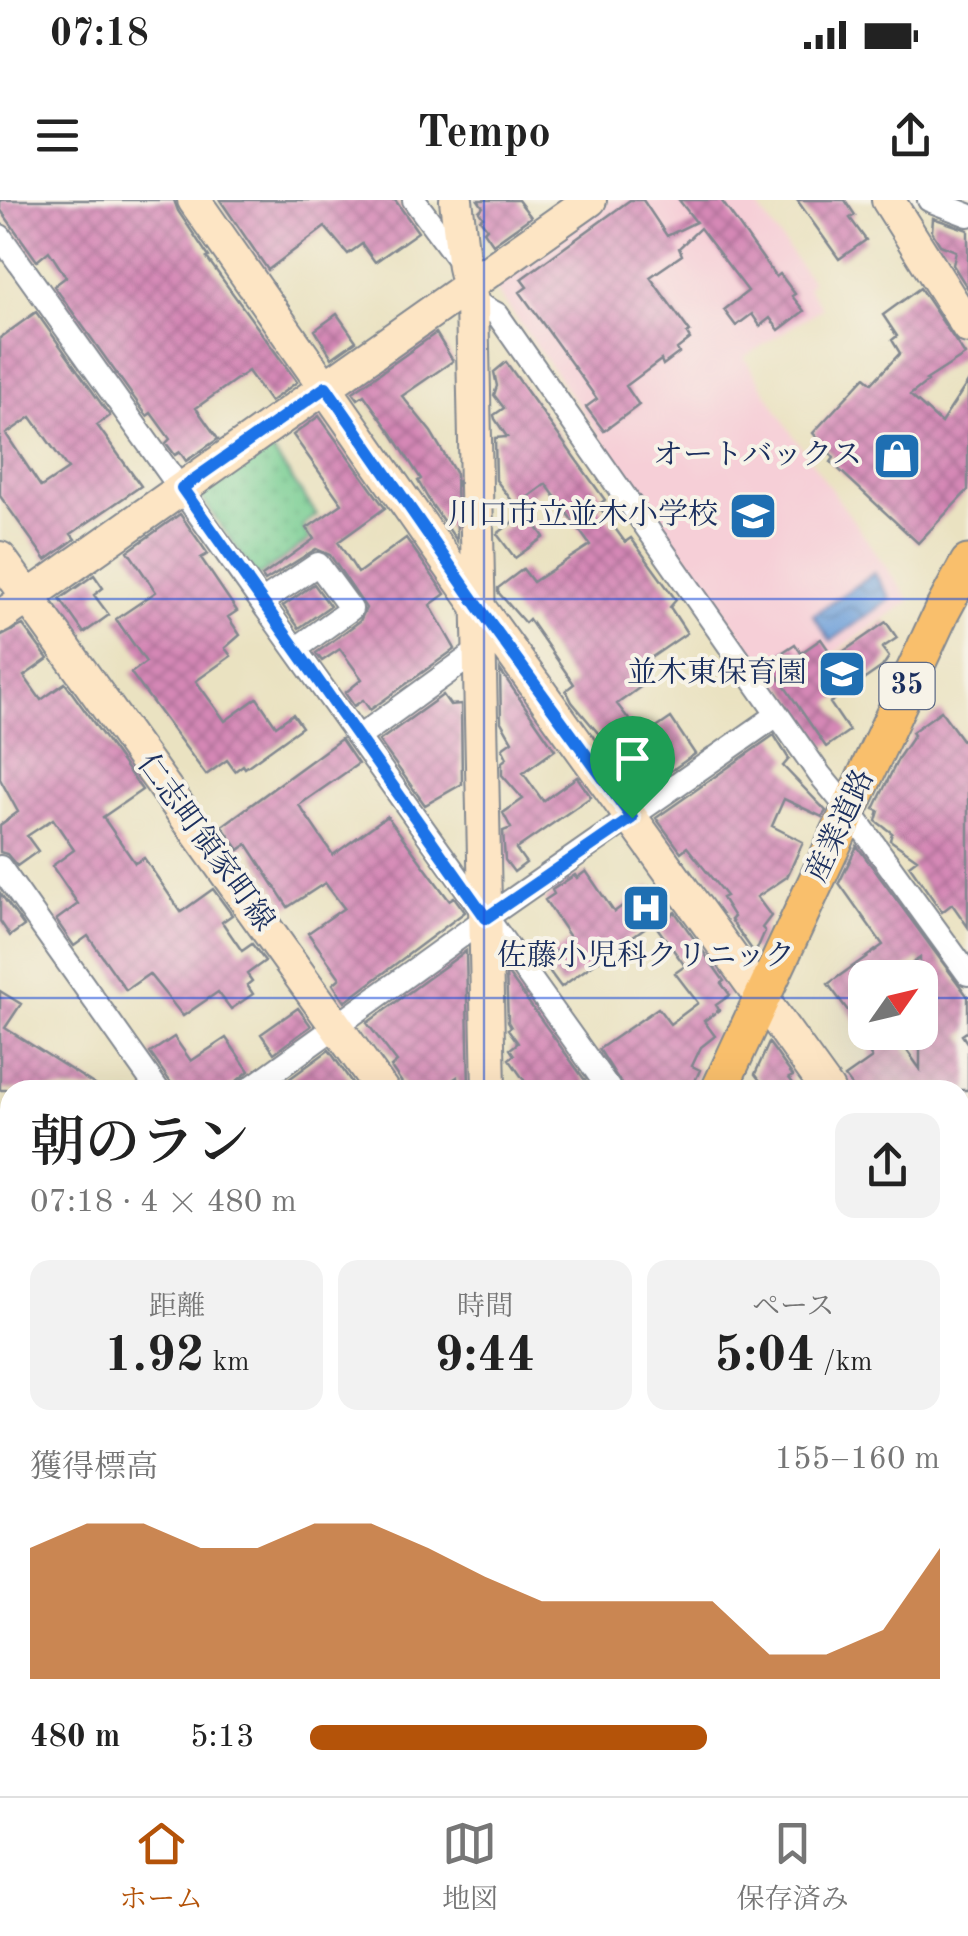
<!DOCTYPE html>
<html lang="ja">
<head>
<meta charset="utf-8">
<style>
  :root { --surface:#fff; --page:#f2f2f2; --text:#222; --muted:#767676; --line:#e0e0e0; --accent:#b45309 }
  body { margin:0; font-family:"Old Standard TT","Noto Serif JP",serif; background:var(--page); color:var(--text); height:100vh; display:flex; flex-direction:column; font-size:38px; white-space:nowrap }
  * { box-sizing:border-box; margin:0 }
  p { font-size:32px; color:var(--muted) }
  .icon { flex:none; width:55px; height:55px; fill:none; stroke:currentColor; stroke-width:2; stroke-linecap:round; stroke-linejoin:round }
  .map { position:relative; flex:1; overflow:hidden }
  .drawer { position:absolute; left:0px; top:880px; width:970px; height:718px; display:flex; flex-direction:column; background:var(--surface); border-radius:30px 30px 0 0; box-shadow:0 10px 40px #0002 }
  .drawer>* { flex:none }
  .needle { width:65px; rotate:56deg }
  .controls { position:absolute; left:848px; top:760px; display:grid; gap:20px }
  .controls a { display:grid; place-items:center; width:90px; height:90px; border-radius:20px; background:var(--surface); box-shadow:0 10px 40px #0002; font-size:50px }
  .pin { position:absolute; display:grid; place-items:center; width:85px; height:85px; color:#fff; margin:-102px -42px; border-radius:50% 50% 50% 0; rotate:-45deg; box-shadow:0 0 10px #0007 }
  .pin .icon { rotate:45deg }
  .round { display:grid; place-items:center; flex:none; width:105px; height:105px; border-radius:20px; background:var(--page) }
  .headline { display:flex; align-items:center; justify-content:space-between; height:170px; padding:0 30px }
  h1 { font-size:55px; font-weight:600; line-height:75px }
  .metrics { display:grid; grid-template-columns:repeat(3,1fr); gap:15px; height:170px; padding:10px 30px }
  .metrics div { display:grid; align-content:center; border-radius:20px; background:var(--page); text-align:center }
  .metrics b { font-size:50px; font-weight:600 }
  .metrics small { font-size:28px; font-weight:400 }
  .metrics p { font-size:28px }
  .chart { height:280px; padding:20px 30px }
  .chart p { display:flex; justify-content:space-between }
  .chart svg { width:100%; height:180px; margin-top:10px; fill:var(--accent); opacity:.7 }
  ul { padding:0 30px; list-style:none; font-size:32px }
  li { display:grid; grid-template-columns:160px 120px 1fr; align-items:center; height:75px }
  li i { height:25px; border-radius:12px; background:var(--accent) }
  .status { display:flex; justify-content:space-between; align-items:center; height:70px; padding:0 50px; background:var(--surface); direction:ltr }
  .status svg { height:28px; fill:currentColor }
  header { display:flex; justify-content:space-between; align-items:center; height:130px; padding:0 30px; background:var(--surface); font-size:45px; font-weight:600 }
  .menu { display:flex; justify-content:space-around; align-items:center; height:140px; border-top:2px solid var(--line); background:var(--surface); font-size:28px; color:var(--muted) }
  .menu a { display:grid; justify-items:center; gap:5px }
  .menu .selected { color:var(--accent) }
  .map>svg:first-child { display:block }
  .built { fill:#f6cfd7 }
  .green { fill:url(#green-dots); stroke:#497e78; stroke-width:2.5 }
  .water { fill:url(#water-waves); stroke:#46689c; stroke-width:2.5 }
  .building { fill:url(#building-cross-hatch); fill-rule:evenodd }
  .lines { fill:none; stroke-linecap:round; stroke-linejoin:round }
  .street-casing { stroke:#828890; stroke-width:26 }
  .secondary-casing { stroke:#828890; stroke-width:36 }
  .primary-casing { stroke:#828890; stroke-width:39 }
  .street { stroke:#fff; stroke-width:22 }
  .secondary { stroke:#fde5c4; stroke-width:32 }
  .primary { stroke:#f9bf6c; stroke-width:35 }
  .route-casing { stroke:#fff; stroke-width:20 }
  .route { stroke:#1a73e8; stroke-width:12 }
  .grid { fill:none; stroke:#1d4ed8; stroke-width:2.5; stroke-opacity:0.55 }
  .labels { text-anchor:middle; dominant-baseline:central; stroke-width:8; stroke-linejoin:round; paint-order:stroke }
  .shield { fill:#f7f3e8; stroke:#5d6a87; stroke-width:2.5 }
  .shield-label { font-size:28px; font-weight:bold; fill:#1b2f5e }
  .poi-label { font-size:30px; fill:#1b2f5e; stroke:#f7f3e8; text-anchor:end }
  .street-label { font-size:30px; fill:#1b2f5e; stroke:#f7f3e8 }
</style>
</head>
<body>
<div class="status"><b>07:18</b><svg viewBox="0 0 49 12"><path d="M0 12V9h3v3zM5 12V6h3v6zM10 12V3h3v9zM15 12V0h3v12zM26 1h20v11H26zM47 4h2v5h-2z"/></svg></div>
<header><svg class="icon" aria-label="menu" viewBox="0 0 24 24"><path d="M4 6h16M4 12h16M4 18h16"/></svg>Tempo<svg class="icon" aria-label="share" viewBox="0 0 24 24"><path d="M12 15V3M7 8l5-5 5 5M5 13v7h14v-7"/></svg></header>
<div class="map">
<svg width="968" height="1596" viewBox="0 0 968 1596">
  <defs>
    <pattern id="green-dots" width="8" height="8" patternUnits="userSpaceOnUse" patternTransform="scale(2.5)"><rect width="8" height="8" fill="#77cd92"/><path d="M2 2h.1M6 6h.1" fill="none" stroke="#66b080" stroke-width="1.8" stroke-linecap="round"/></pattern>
    <pattern id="water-waves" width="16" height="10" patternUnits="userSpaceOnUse" patternTransform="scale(2.5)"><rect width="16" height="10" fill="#70a0d9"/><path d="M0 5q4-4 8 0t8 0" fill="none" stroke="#5b83b3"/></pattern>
    <pattern id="building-cross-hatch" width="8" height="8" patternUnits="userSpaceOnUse" patternTransform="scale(2.5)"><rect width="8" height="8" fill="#d588b6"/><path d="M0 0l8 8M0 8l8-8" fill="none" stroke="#ac7097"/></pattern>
  </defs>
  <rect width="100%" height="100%" fill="#f7f3e8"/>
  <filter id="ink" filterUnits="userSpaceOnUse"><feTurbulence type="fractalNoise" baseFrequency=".01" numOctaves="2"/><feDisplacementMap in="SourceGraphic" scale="20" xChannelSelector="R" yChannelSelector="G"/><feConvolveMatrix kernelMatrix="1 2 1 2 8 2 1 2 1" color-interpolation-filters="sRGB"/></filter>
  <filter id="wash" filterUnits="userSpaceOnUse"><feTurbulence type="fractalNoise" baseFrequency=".0048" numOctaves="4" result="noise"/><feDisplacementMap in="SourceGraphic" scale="40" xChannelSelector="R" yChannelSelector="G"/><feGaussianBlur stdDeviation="2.25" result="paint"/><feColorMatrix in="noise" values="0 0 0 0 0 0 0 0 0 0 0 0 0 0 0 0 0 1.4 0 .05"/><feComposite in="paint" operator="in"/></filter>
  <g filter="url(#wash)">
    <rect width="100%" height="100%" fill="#eae2c1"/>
    <path class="built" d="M610 0H753L812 82 807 87 822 108 744 157 790 231 910 401 780 490 492 84Z"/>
    <path class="green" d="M267 243 317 315 302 326 310 339 257 377 197 292Z"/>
    <path class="water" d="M874 373 891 399 831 441 813 415Z"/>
    <g id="blocks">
      <path class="building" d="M0 0H174L178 11 209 57 207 58 297 182 270 202 248 171 196 208 218 239 186 261 180 252 175 255 166 243 170 239 151 213 147 216 54 86 66 77 49 51 37 61 0 9Z
        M220 0H395L418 32 375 62 362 44 348 54 325 27 268 70Z
        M478 0H518L531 17 493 44 484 31 487 28 480 19 483 17 479 11 483 7Z
        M630 0H643L667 36 696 22 679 0H721L776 77 780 74 795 94 792 96 804 111 779 130 770 118 760 126 752 114 736 126 724 110 748 91 700 28 679 48 682 55 650 77 690 132 687 134 690 139 677 149 679 153 663 165 661 160 626 186 639 205 604 231 586 207 597 199 520 92 527 87 521 79Z
        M797 0H845L855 15 850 18 866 40 839 59Z
        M933 18 968 30V89L953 65 956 51 940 45 932 32Z
        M920 88 965 155 926 180 928 181 910 195 941 223 968 182V290L918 343 831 262 834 258 813 233 865 177 872 183 900 153 892 140 897 136 883 115Z
        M36 112 110 216 97 225 141 286 71 334 75 339 46 360 0 296V138ZM31 217 68 269 41 287 6 234Z
        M337 114 356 141 332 158 315 130Z
        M436 133 453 161 402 196 431 232 456 274 457 341 430 302 418 281 421 279 392 234 364 195 358 199 353 192Z
        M506 162 605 300 598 305 625 342 631 338 676 400 670 407 687 433 636 468 646 483 617 504 634 526 609 546 572 502 566 490 574 484 529 419 525 423 498 392V388L523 369 533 382 590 345 546 284 516 306 496 280 495 238 507 237 495 219 494 215 504 208 494 195 497 186 494 172Z
        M319 216 385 308 338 342 358 373 406 338 445 394 430 405 455 449 370 510 363 500 354 506 345 493 362 479 340 449 322 461 316 453 360 421 366 408 330 355 316 349 265 381 262 376 314 339 307 328 342 304 293 235Z
        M526 312 544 337 515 358 497 334Z
        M180 314 208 354 201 358 237 411 228 417 240 435 225 448 231 456 196 481 225 521 257 498 276 526 293 514 302 527 245 568 243 565 235 571 227 560 206 575 131 473 146 462 116 419 156 392 128 351Z
        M94 375 103 388 94 395 109 415 84 433 60 399Z
        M314 384 330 406 299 428 283 406Z
        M886 422 897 438 882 448 889 457 882 467 830 503 849 531 826 547 768 462 795 444 801 453 821 439 834 458Z
        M23 425 48 459 24 476 41 500 65 483 142 590 103 617 135 663 144 658 181 712 213 689 232 715 222 722 242 751 252 744 265 761 247 774 252 781 247 785 253 794 231 809 218 792 183 816 149 774 126 790 88 736 74 746 56 720 78 704 52 666 74 650 53 619 27 636 38 651 17 666 7 654 0 652V625L18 612 0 579V437Z
        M500 470 555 550 523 573 543 601 577 577 591 597 516 649 526 663 514 672 505 660 503 631 511 628 503 613 523 599 502 575V562L507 558 502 548 512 541 501 522Z
        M443 495 450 505 461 504 462 584 425 605 379 541Z
        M941 511 968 548V727L952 704 942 712 909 665 917 659 890 640 892 633 876 621 879 611 874 609 899 557 914 535 912 532Z
        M671 518 695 554 638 594 629 581 668 553 652 531Z
        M774 535 789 559 783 566 826 611 822 617 784 599 772 626 803 642 787 677 757 697 771 716 762 728 765 731 755 754 731 720 734 717 722 698 726 696 687 647 681 652 656 618Z
        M341 539 358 564 299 605 333 655 387 616 449 700 454 697 465 712 345 802 333 784 340 778 308 733 344 708 325 683 288 707 247 644 239 650 222 626Z
        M857 646 968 797V831L962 835 968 844V890H855L845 877 872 858 869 853 872 851 866 842 870 840 828 784 883 745 839 683ZM920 758V869L894 832H865V778H892Z
        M586 671 614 712 650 686 670 716 675 712 724 781 721 783 730 795 716 805 719 810 704 821 715 836 701 847 692 866 700 870 691 890H625L599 849 658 808 670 824 698 803 675 773 685 766 653 722 561 787 542 761 572 740 545 700 554 694 552 690 575 675 577 678Z
        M0 693 24 726 10 736 0 721Z
        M466 751 469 890H458L457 877 438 890H407L391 867 397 862 367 823Z
        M506 771 592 890H531L509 859 514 855 510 849 518 843 508 829 511 827 508 822Z
        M0 791 21 804 5 828 103 890H0Z
        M298 808 311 826 274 853 261 834Z
        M174 837 191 861 226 838 249 871 226 890H176L150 853Z
        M769 843 793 876 789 878 798 890H767L755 874Z
        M329 850 357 890H274Z"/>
    </g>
  </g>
  <g filter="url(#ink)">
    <use href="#blocks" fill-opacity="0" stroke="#828890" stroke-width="2.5"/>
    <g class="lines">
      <g class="street-casing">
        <path id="street" d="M414 0 464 67
          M929 0 968 15
          M0 36 610 890
          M472 101 497 114 820 575 849 610 968 774
          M263 401 318 364 351 409 297 448
          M359 537 479 450
          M0 667 158 890
          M248 890 486 718 777 515
          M960 1381 968 1393
          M960 1526 968 1522
          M622 1588 628 1596
          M847 1596 860 1588"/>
      </g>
      <g class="secondary-casing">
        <path id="secondary" d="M194 0 478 406 828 890
          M456 0 464 67 472 101 489 890
          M888 0 968 127
          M0 358 382 890
          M0 417 590 0
          M960 1073 968 1084
          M960 1140 968 1134
          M881 1588 887 1596"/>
      </g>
      <g class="primary-casing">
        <path id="primary" d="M719 890 941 413 968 363
          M408 1596 411 1588"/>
      </g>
      <use href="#street" class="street"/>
      <use href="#secondary" class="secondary"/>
      <use href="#primary" class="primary"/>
    </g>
  </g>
  <g class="lines" filter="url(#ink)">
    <g class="route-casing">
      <path id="route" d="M326 187 478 406 632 618 486 718 182 288Z"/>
    </g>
    <use href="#route" class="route"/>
  </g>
  <path class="grid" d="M484 0V890M0 399H968M0 798H865M920 798H968M0 1197H10M960 1197H968M484 1588V1596"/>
  <defs>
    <g id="shop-square" transform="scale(2.5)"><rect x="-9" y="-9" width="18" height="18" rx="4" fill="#1f6fb2" stroke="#f7f3e8"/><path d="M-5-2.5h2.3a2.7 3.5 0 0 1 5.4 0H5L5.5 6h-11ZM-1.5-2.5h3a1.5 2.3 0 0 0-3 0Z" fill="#fff"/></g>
    <g id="school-square" transform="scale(2.5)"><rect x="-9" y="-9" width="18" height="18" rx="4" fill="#1f6fb2" stroke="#f7f3e8"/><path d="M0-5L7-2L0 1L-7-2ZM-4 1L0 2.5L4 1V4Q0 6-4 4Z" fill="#fff"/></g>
    <g id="hospital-square" transform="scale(2.5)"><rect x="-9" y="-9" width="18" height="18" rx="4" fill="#1f6fb2" stroke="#f7f3e8"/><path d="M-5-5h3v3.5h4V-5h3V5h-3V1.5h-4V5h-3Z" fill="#fff"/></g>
  </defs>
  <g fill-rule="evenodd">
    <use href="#shop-square" x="897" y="256"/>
    <use href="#school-square" x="753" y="316"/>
    <use href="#school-square" x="842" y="474"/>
    <use href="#hospital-square" x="646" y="708"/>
  </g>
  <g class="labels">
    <rect class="shield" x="879.5" y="463" width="55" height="46" rx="8"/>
    <g class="shield-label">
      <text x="907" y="486">35</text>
    </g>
    <g class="poi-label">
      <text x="862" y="256">オートバックス</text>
      <text x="718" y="316">川口市立並木小学校</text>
      <text x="807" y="474">並木東保育園</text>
      <text x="646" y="757" text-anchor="middle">佐藤小児科クリニック</text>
    </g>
    <g class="street-label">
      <text transform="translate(841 626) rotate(-65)">産業道路</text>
      <text transform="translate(205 643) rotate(54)">仁志町領家町線</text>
    </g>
  </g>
</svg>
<div class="controls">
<a><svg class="needle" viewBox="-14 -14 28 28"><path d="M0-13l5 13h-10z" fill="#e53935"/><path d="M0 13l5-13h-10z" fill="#767676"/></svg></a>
</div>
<div class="pin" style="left:632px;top:618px;background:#1e9e55"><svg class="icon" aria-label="arrive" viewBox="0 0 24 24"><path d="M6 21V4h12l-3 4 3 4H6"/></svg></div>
<section class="drawer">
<div class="headline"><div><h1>朝のラン</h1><p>07:18 · 4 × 480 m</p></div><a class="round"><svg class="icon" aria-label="share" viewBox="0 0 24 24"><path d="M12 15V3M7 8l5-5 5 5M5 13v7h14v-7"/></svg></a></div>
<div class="metrics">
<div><p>距離</p><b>1.92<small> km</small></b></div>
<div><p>時間</p><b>9:44</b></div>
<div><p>ペース</p><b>5:04<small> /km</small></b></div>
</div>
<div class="chart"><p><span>獲得標高</span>155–160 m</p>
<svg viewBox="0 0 160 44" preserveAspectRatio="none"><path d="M0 44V12L10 6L20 6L30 12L40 12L50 6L60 6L70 12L80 19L90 25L100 25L110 25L120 25L130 38L140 38L150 32L160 12V44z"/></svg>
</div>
<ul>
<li><b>480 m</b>5:13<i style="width:63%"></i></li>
</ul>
</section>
</div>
<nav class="menu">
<a class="selected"><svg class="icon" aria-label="home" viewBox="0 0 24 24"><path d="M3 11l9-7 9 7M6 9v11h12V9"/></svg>ホーム</a>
<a><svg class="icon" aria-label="map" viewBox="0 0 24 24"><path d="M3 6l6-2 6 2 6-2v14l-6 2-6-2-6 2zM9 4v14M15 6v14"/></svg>地図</a>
<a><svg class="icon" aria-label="saved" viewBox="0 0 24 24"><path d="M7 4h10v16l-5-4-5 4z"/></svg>保存済み</a>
</nav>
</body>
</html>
